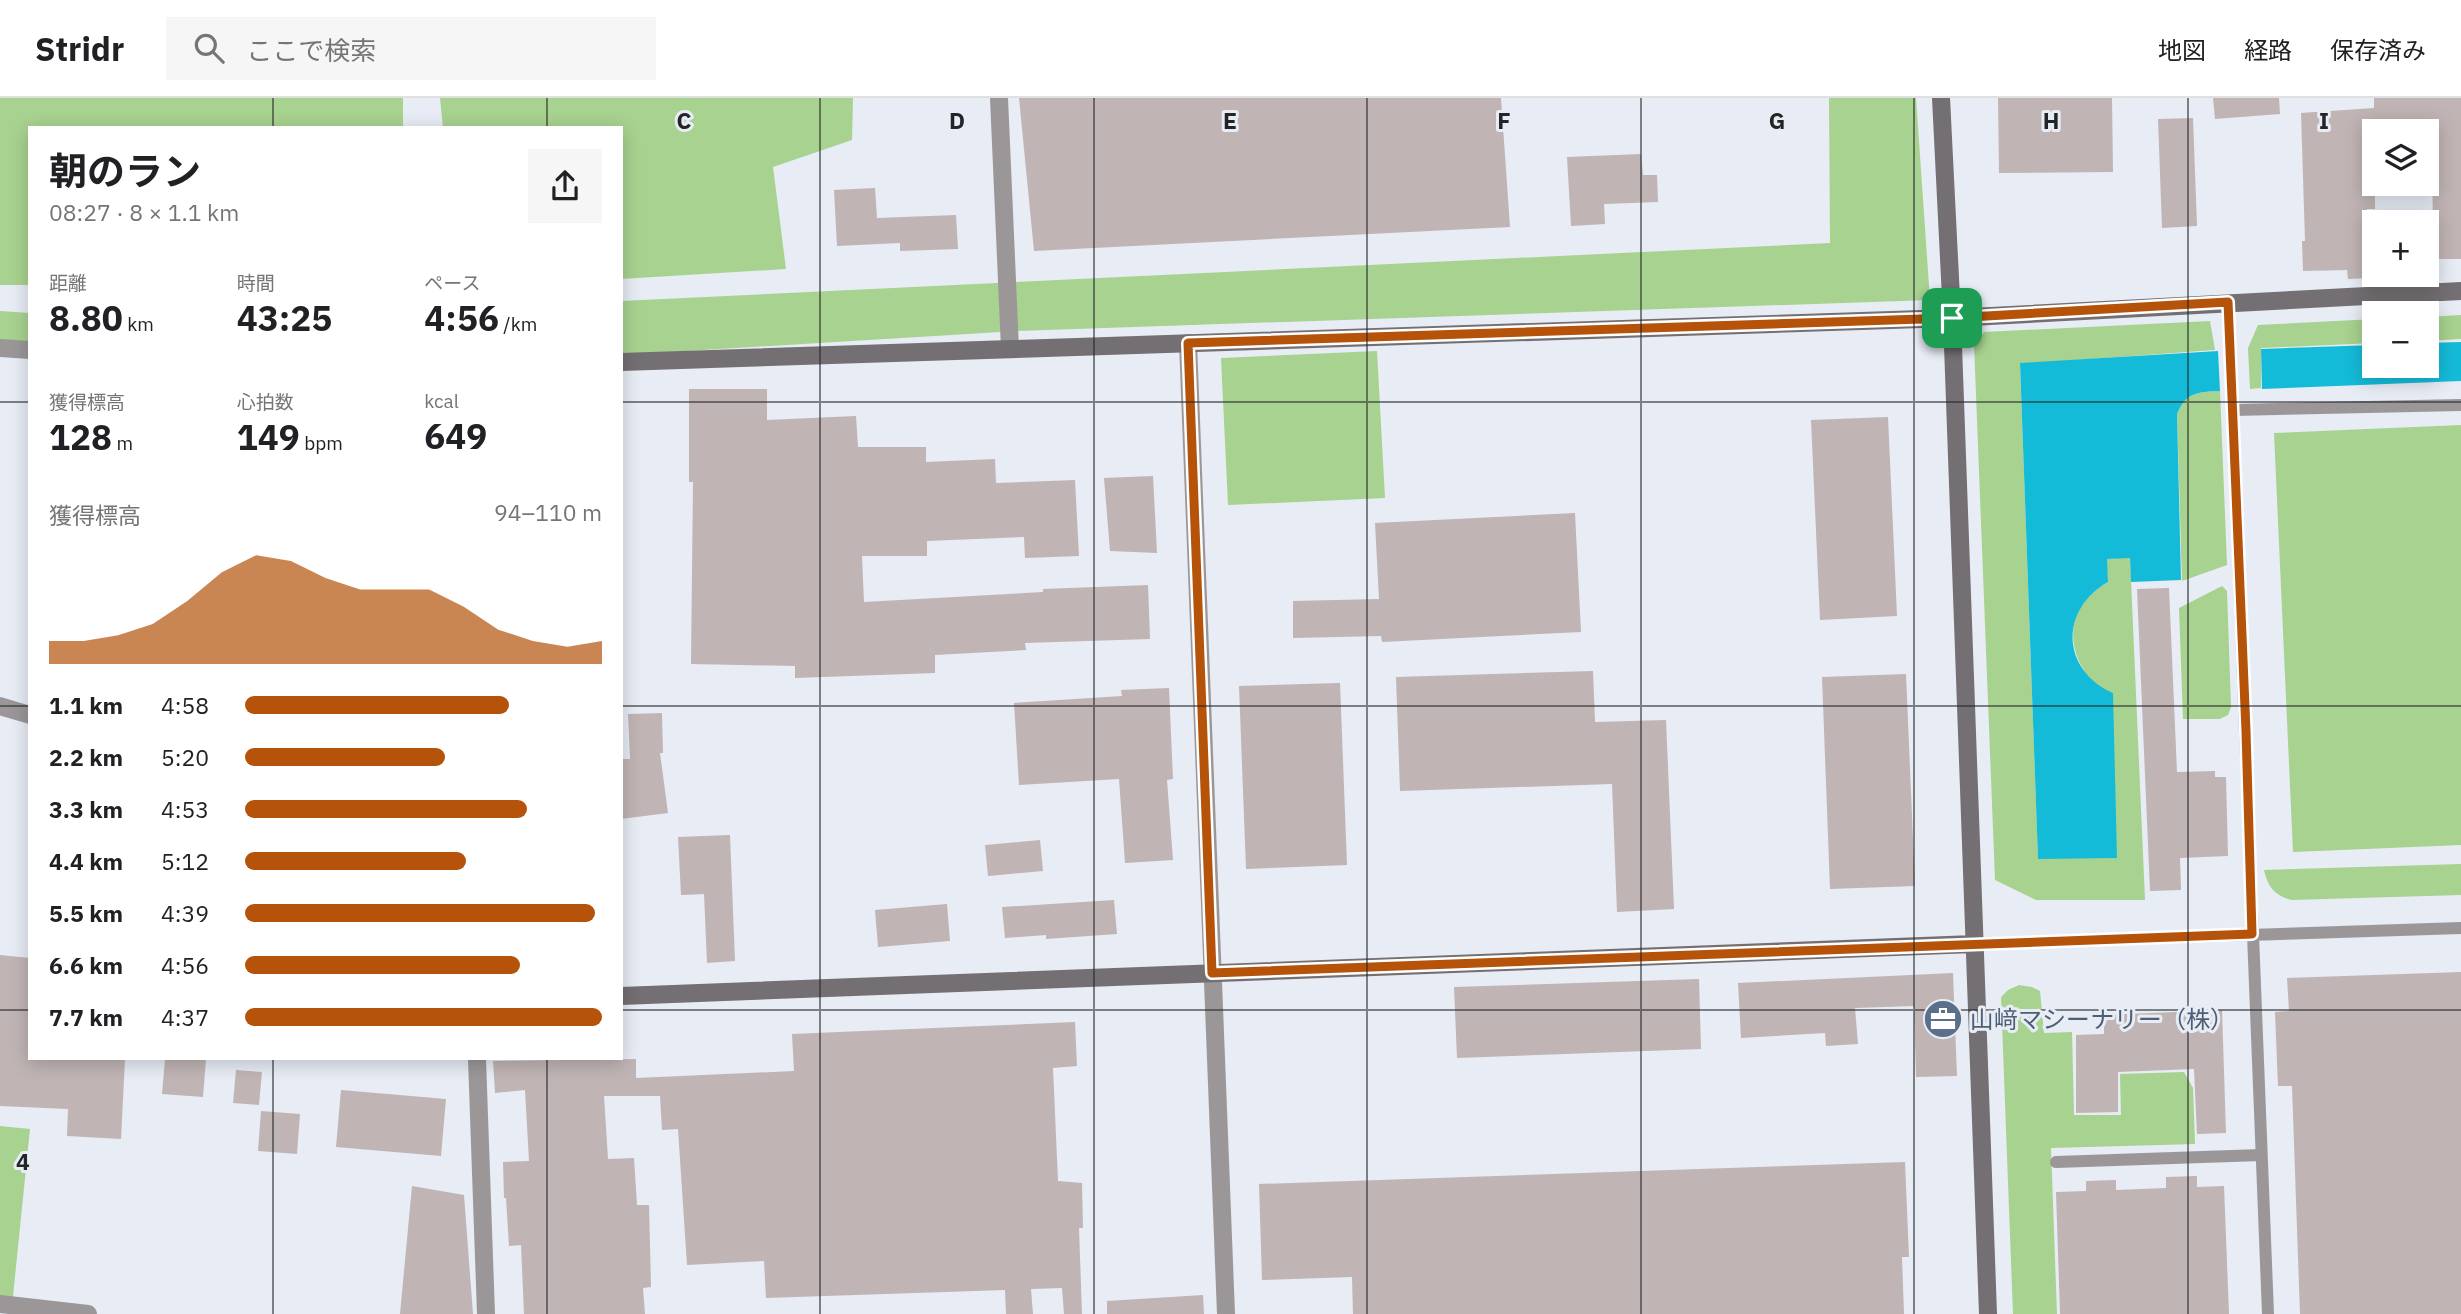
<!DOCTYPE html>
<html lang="ja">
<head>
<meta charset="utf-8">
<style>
  :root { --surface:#fff; --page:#f6f6f6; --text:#202124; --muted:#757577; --line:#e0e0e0; --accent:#b45309 }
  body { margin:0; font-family:"IBM Plex Sans","Noto Sans JP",sans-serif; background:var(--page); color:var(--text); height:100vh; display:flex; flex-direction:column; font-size:26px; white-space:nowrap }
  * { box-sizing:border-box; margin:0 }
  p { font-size:23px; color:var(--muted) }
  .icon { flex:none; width:38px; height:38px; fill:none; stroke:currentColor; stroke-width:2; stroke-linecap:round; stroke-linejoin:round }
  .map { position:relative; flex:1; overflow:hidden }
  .drawer { position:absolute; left:28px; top:28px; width:595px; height:934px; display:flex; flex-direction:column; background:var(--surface); border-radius:0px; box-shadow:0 4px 18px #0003 }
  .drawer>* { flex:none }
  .controls { position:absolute; left:2362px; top:21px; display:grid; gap:14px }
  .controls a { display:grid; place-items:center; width:77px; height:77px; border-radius:0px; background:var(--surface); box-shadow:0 4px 18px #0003; font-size:35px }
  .pin { position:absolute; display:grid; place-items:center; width:60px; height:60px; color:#fff; margin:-30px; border-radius:14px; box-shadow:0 4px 10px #0006 }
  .round { display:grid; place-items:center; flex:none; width:74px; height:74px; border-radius:0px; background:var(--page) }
  .headline { display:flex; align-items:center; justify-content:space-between; height:119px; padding:0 21px }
  h1 { font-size:38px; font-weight:700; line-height:52px }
  .metrics { display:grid; grid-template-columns:repeat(3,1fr); gap:10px; height:119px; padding:7px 21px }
  .metrics div { display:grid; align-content:center }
  .metrics b { font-size:35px; font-weight:700 }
  .metrics small { font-size:19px; font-weight:400 }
  .metrics p { font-size:19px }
  .chart { height:196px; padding:14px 21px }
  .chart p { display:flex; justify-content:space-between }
  .chart svg { width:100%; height:126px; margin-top:7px; fill:var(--accent); opacity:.7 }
  ul { padding:0 21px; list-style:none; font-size:23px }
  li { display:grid; grid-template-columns:112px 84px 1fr; align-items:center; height:52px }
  li i { height:18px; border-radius:9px; background:var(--accent) }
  header { display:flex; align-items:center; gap:42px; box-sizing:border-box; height:98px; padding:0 35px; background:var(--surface); border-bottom:2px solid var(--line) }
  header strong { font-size:33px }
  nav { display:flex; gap:38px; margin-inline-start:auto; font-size:24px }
  .search { width:490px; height:63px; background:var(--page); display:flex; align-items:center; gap:18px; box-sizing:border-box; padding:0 24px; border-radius:0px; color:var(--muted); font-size:26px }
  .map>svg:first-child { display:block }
  .green { fill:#a8d28f }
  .water { fill:#14bbd9 }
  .building { fill:#c0b4b4 }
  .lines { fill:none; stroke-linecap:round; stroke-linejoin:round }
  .lane { stroke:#9b9799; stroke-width:12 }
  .street { stroke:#9b9799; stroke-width:18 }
  .secondary { stroke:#746f72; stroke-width:18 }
  .route-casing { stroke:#fff; stroke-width:14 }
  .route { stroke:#b45309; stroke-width:9 }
  .grid { fill:none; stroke:#222427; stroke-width:2; stroke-opacity:0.55 }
  .labels { text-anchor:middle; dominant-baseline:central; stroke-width:6; stroke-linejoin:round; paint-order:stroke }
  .service-label { font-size:24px; fill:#4e5e75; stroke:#e7ecf5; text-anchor:start }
  .grid-label { font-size:23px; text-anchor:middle; font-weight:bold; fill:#222427; stroke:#e7ecf5; stroke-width:6; stroke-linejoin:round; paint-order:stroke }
</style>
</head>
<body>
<header>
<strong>Stridr</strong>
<div class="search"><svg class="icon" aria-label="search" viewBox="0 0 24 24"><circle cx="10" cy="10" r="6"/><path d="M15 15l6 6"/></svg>ここで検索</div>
<nav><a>地図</a><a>経路</a><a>保存済み</a></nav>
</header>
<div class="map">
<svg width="2461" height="1216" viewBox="0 0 2461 1216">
  <rect width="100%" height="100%" fill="#e7ecf5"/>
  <path class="green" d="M0 0H403V30H30V187H0Z
    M440 0H853L852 42 773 69 786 171 621 181V30H443Z
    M1829 0H1916L1930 202 1017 233 621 257V203L1830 145Z
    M0 213 30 215V244L0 242Z
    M2461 217V241L2427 243V219Z
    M2375 221V245L2261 250V290L2250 291 2248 250 2258 227Z
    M2210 223 2215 252 2020 266 2038 760H2117L2095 587C2063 552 2065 509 2108 484L2106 461 2130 459 2145 802H2036L1995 782 1974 245 1984 234Z
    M1377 253 1385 400 1228 407 1221 260Z
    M2220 293 2227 467 2182 483 2177 316C2186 294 2198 294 2220 293Z
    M2461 327V747L2293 754 2274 335Z
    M2222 488 2227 493 2231 609 2228 617 2220 621H2183L2179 510Z
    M2461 766V797L2291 802C2274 797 2268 789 2264 772Z
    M2019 887 2032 889 2040 893 2044 935 2072 934 2074 1017H2121L2120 976 2184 974 2193 990 2195 1046 2051 1050 2057 1216H2013L2001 899 2008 892Z
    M0 1028 30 1031 12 1208 0 1206Z"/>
  <path class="water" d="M2461 244V283L2262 291 2261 251 2375 247V268H2427V245Z
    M2218 253 2220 293C2198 294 2186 294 2177 316L2181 482 2131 484 2130 460 2107 461 2108 484C2059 512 2061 572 2113 595L2117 760 2038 761 2020 265Z"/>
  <path class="building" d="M1019 0H1501L1510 129 1034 153Z
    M1998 0H2112L2113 74 1999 75Z
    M2213 0H2279L2280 16 2215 21Z
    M2374 0H2461V161H2427V131H2433L2432 62H2427V33H2375V111H2367L2371 180 2348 181 2347 172 2303 173 2302 143H2305L2301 15 2374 10Z
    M2193 20 2197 128 2162 130 2158 21Z
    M1641 56 1643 77H1657L1658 104 1604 106 1605 126 1571 128 1567 59Z
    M875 90 877 120 956 117 958 151 900 153V145L837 148 834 92Z
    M689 291H767V322L856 318 858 349H926V364L995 361 996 385 1075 382 1079 458 1025 460 1024 439 927 443V458H862L864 504 1043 494V491L1148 487 1150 541 1025 545 1026 552 935 557V575L795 580V568L691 566 693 384H689Z
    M1888 319 1897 518 1820 522 1811 322Z
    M1153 378 1157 455 1110 453 1104 380Z
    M1575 415 1581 534 1382 544 1381 538 1293 540V503L1379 501 1375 425Z
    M2169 490 2177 674 2215 673V679H2226L2228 758 2180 760 2181 792 2150 793 2137 491Z
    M1593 573 1595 624 1666 622 1674 811 1617 814 1612 686 1400 693 1396 579Z
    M1906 576 1915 788 1830 791 1822 579Z
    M1340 585 1347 767 1246 771 1239 588Z
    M1169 590 1173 681 1167 682 1173 762 1125 765 1119 681 1019 687 1014 605 1122 598 1121 592Z
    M662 615 663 655H660L668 715 621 721V661H630L628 616Z
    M730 737 735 863 707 865 704 796 681 797 678 739Z
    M1040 742 1043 773 988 778 985 747Z
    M1114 802 1117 836 1046 841V837L1005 840 1002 809Z
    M947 806 950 843 878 849 875 812Z
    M0 857 30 860V961H125L121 1041 67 1038 68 1011 0 1008Z
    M2461 874V1216H2300L2292 988H2278L2275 914 2289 913 2287 880Z
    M1953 875 1957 978 1916 979 1914 908 1855 910 1858 946 1826 948 1825 935 1741 940 1738 885Z
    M1699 881 1701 951 1457 960 1454 889Z
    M2222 912 2226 1035 2197 1036 2194 971 2118 974V1014L2076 1015V937L2104 936V917Z
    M1075 924 1077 968 1053 970 1058 1083 1082 1085 1083 1130H1079L1082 1216H1064L1062 1190 1031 1191 1033 1216H1006L1005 1192 766 1200 764 1163 687 1167 678 1031 662 1032 660 998H604L608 1061 634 1060 637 1107H649L651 1189 643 1190 645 1216H524L521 1147 509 1148 506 1100H504L503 1064 529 1063 525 992 495 995 493 963 636 961V980L794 973 792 936Z
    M165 961H206L203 999 162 996Z
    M236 972 262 974 259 1007 233 1005Z
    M341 992 446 1001 441 1058 336 1049Z
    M261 1013 300 1016 297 1056 258 1053Z
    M1905 1064 1909 1159H1902L1904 1216H1353L1352 1179 1262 1182 1259 1086Z
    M2197 1078V1089L2224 1088 2229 1216H2060L2056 1094 2086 1093V1083L2116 1082V1092L2166 1090V1079Z
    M412 1088 464 1097 473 1216H400Z
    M1203 1197 1204 1216H1107V1203Z"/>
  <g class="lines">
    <path class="lane" d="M2228 204 2268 1216
      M2234 312 2461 307
      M1974 846 2461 830
      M2056 1064 2261 1057"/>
    <path class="street" d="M999 0 1010 251
      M1188 245 1226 1216
      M0 250 30 252
      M0 608 30 617
      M477 961 486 1216
      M0 1206 88 1216"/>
    <path class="secondary" d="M1941 0 1952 220 1988 1216
      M621 264 1952 220 2461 193
      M621 898 1974 846"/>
  </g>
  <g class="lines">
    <g class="route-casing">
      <path id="route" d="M2228 204 2246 633 2252 836 1212 875 1188 245 1952 220Z"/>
    </g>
    <use href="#route" class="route"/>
  </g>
  <path class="grid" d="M273 0V30M547 0V30M820 0V1216M1094 0V1216M1367 0V1216M1641 0V1216M1914 0V1216M2188 0V1216M0 304H30M621 304H2461M0 608H30M621 608H2461M0 912H30M621 912H2461M273 961V1216M547 961V1216"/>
  <defs>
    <g id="office-disc" transform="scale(2.0125)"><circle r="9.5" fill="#5c6f8a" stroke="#e7ecf5"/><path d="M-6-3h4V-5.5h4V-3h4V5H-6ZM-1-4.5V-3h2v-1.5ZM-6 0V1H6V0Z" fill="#fff"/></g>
  </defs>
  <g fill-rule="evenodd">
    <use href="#office-disc" x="1943" y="921"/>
  </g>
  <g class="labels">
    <g class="service-label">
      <text x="1970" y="921">山﨑マシーナリー（株）</text>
    </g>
  </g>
  <g class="grid-label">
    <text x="684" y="31">C</text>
    <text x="957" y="31">D</text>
    <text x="1230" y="31">E</text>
    <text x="1504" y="31">F</text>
    <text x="1777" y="31">G</text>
    <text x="2051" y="31">H</text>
    <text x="2324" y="31">I</text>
    <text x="23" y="1072">4</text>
  </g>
</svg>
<div class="controls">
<a><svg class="icon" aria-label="layers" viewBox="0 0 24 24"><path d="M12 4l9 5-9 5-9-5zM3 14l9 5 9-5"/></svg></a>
<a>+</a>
<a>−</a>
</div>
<div class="pin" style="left:1952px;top:220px;background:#1e9e55"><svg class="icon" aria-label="arrive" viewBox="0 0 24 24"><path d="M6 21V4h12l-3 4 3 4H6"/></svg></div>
<section class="drawer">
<div class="headline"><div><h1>朝のラン</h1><p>08:27 · 8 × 1.1 km</p></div><a class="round"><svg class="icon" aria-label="share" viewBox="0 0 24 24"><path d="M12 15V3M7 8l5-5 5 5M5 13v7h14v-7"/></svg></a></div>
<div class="metrics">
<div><p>距離</p><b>8.80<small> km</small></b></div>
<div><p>時間</p><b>43:25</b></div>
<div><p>ペース</p><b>4:56<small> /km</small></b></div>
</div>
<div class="metrics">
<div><p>獲得標高</p><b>128<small> m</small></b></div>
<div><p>心拍数</p><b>149<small> bpm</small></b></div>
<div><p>kcal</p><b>649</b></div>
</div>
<div class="chart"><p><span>獲得標高</span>94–110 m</p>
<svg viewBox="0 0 160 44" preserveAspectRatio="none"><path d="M0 44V36L10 36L20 34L30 30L40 22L50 12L60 6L70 8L80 14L90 18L100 18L110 18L120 24L130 32L140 36L150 38L160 36V44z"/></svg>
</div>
<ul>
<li><b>1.1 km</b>4:58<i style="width:74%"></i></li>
<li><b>2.2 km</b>5:20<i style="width:56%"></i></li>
<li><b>3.3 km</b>4:53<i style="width:79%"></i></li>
<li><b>4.4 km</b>5:12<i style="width:62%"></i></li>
<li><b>5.5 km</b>4:39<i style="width:98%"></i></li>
<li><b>6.6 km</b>4:56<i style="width:77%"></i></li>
<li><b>7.7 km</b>4:37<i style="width:100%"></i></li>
</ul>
</section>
</div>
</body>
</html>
